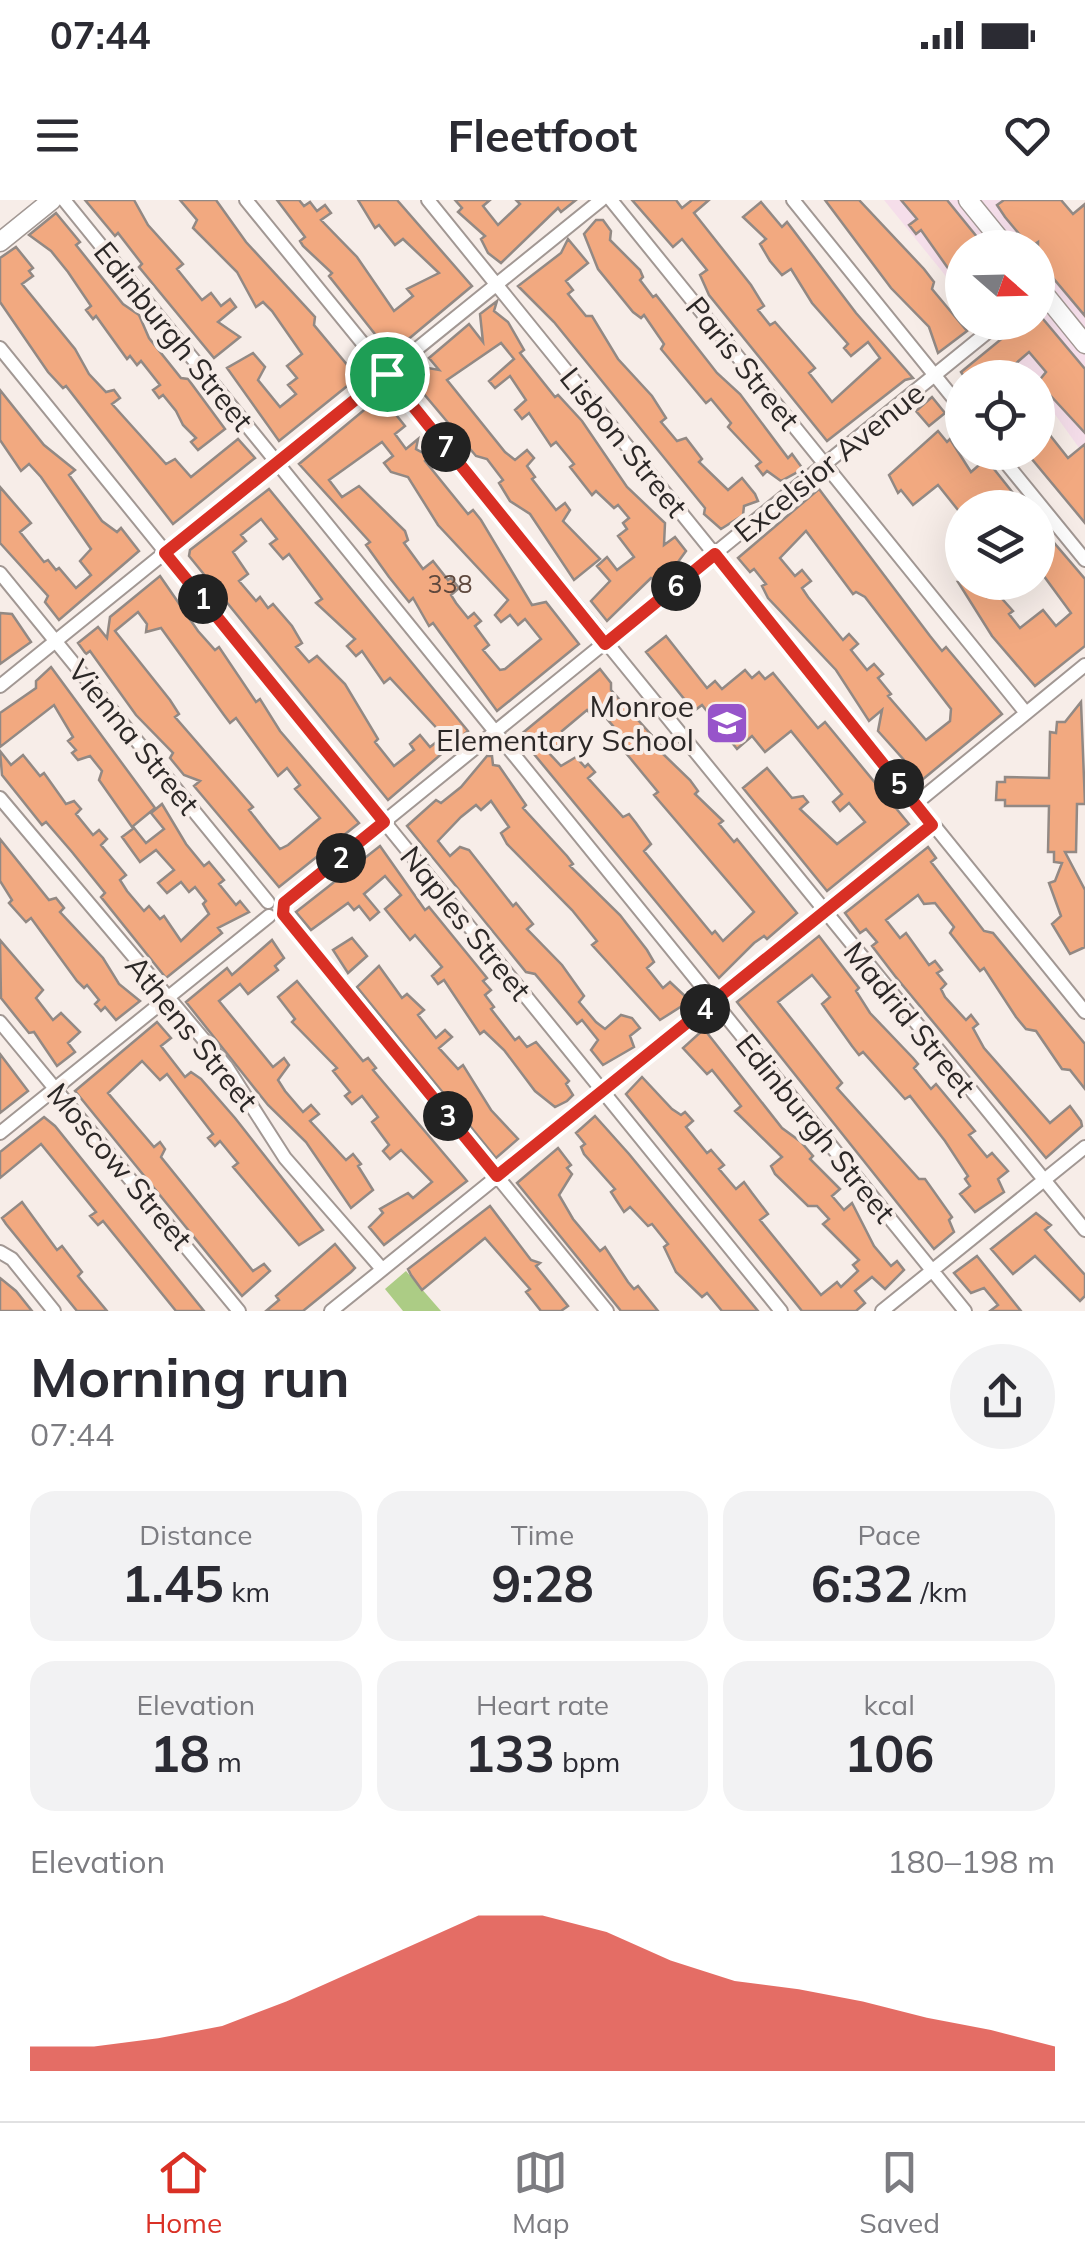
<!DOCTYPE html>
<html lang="en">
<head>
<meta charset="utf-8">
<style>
  :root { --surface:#fff; --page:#f2f2f3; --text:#2b2b33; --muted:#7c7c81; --line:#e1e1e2; --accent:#d93025 }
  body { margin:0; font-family:Mulish,sans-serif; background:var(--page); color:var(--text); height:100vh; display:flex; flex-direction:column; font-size:38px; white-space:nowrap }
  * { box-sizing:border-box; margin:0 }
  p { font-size:32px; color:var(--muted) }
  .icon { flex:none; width:55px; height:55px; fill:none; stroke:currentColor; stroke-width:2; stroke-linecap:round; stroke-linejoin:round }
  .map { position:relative; height:1111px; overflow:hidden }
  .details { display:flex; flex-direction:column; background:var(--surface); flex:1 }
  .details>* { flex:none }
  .needle { width:65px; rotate:110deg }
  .controls { position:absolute; left:945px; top:30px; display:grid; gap:20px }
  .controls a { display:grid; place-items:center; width:110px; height:110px; border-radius:50%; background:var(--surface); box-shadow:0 10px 40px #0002; font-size:50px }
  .pin { position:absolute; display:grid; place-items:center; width:85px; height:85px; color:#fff; margin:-42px; border:5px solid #fff; border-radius:50%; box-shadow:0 2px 10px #0007 }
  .km { position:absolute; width:50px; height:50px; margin:-25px; border-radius:50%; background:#222; color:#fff; font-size:28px; line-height:50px; text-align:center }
  .round { display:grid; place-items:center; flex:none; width:105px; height:105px; border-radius:52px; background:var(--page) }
  .head { display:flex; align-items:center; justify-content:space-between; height:170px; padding:0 30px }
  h1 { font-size:55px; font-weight:700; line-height:75px }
  .metrics { display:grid; grid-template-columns:repeat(3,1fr); gap:15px; height:170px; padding:10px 30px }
  .metrics div { display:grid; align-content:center; border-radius:25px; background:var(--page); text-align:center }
  .metrics b { font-size:50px; font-weight:700 }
  .metrics small { font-size:28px; font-weight:400 }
  .metrics p { font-size:28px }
  .chart { height:280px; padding:20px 30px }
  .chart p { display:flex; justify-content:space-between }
  .chart svg { width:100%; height:180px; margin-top:10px; fill:var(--accent); opacity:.7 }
  .status { display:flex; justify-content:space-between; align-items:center; height:70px; padding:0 50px; background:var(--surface); direction:ltr }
  .status svg { height:28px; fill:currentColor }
  header { display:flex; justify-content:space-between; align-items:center; height:130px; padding:0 30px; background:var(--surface); font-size:45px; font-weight:700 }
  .dock { display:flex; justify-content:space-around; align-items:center; height:140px; border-top:2px solid var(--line); background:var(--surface); font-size:28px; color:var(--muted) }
  .dock a { display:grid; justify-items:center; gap:5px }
  .dock .on { color:var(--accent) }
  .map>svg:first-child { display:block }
  .commercial { fill:#f5deea }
  .green { fill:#accc85 }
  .building { fill:#f2a980; stroke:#928984; stroke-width:2.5; fill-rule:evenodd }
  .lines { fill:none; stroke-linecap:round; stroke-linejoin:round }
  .street-casing { stroke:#a29894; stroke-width:16 }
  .secondary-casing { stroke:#a29894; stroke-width:21 }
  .street { stroke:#fff; stroke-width:12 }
  .secondary { stroke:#fff; stroke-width:18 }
  .route-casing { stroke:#fff; stroke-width:20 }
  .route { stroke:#d93025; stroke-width:12 }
  .labels { text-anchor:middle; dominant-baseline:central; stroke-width:8; stroke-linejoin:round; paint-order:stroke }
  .number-label { font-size:25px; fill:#5e483d }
  .street-label { font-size:30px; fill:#2c2827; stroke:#f7ede8 }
  .poi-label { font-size:30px; fill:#2c2827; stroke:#f7ede8; text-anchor:end }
</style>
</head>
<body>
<div class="status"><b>07:44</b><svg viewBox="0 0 49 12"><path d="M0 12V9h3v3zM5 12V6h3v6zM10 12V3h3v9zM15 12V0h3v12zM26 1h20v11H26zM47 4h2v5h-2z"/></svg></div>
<header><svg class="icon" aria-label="menu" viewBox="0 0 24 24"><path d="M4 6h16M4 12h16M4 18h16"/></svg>Fleetfoot<svg class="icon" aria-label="heart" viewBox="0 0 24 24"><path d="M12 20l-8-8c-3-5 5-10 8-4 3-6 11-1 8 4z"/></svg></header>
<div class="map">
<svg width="1085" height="1111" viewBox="0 0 1085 1111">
  <rect width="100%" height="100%" fill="#f7ede8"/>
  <path class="commercial" d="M884 0H1059L1085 31V256L1038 191V178L1027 177 984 123 1038 122V48H962V96Z"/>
  <path class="green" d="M406 1071 441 1111H403L385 1089Z"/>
  <path class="building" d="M85 0H134L148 25 183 64 177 69 202 100 211 93 221 106 230 99 236 107 218 122 240 137 214 158 139 67 142 64 118 33 115 36Z
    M180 0H216L246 42 315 117 314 125 349 167 353 164 362 174 279 241 227 168 253 153 265 167 258 180 280 207 296 194 288 185 297 178 287 166 302 154 272 111 263 102 256 107 237 72 193 28 197 20Z
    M277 0H299L304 6 310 2 317 11 325 5 331 13 321 20 357 57 394 111 413 96 407 89 439 73 403 39 395 45 379 25 375 28 358 0H397L472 86 387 157 386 148 329 76 332 73 303 46 300 41 305 37Z
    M455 0H490L483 6 498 25 520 4 516 0H576L561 12 558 8 501 63 488 53 481 39 485 36 458 12 462 8Z
    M632 0H676L682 8 692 0H709L694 13 751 85 764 106 758 110 770 125 775 122 815 168 809 173 832 202 880 158 868 142 851 156 844 148 848 144 812 103 791 69 782 75 770 61 760 44 766 39 743 17 761 2 782 27 787 22 856 113 913 178 905 180 827 241 709 95 700 75 707 70 682 39 673 47Z
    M825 0H859L924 69 934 82 932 89 967 131 938 153 929 127 891 88Z
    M901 0H947L986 48H962V88L921 30 916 34 909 25 917 19Z
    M1004 0H1061L1073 14 1085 4V116L1038 60V42L1030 47 1005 17 997 5Z
    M56 13 80 42 76 45 123 104 139 115 149 138 181 178 188 179 225 229 198 250 191 242 196 238 183 225 176 211 163 195 159 198 153 190 160 185 141 161 137 165 130 156 127 159 96 116 93 119 86 110 91 106 68 72 51 51 29 35Z
    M596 20H603L611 31 610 40 640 70 643 77 640 80 653 97 656 95 717 173 740 194 788 258 792 254 803 269 781 281 767 271 763 275 756 266 761 262 728 227 731 223 711 199 706 203 661 149 664 144 644 115 641 118 633 112 598 69 584 34Z
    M568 39 588 63 566 81 573 90 568 94 586 116H592L618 159 652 196 666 218 661 222 677 241 686 238 702 259 699 262 728 290 742 278 755 294 758 301 744 306 743 315 721 329 704 314 705 308 554 122 518 86 561 53Z
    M16 47 33 68 29 71 33 76 22 84 75 149 89 174 106 192 114 190 120 198 112 204 166 264 175 259 191 277 238 239 255 258 173 324 66 186 63 188 48 172 0 102V58Z
    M497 101 494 111 508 122 524 150 520 153 555 197 558 195 582 221 627 287 665 323 664 345 675 337 686 351 670 373 660 381 651 378 607 421 591 401 610 381 597 366 607 357 617 370 634 357 618 336 627 329 623 323 629 318 618 305 614 308 596 291 592 295 570 267 574 264 556 242 551 246 529 213 522 219 515 210 526 200 510 176 495 188 489 181 514 159 501 143 447 180 505 252 515 260 527 250 534 258 527 266 535 277 532 279 556 310 565 303 570 310 563 321 600 359 574 380 530 314 510 301 499 283 503 280 487 259 476 256 408 175 417 166 439 170 429 158 469 124 483 142 480 114Z
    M1038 113 1085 169V233L1038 182 1046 172 1029 152 999 178H965L961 172 1022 122H1038Z
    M0 190 44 245 75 270 69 275 102 321 117 332 121 328 139 351 59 420 45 402 48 396 0 343V287L31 323 20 332 44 362 48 360 56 370 59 368 76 388 91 375 80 361 91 349 41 277 29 264 21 271 0 240Z
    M381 196 405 226 395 234 406 249 418 239 416 249 430 257 425 261 468 314 473 310 481 320 532 405 546 402 579 444 497 511 433 423 429 426 413 398 409 402 389 377 366 345 370 342 299 264ZM382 242 393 256 384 263 391 272 408 277 438 325 508 400 495 415 501 422 510 415 518 425 525 419 541 439 505 469 500 470 483 450 489 445 475 426 481 421 474 413 468 418 456 403 451 395 459 388 451 378 448 380 433 361 423 369 404 343 408 340 405 331 359 286 342 297 329 280Z
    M932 197 945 213 929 226 916 211Z
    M1038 220 1068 258 1085 244V323L1026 252H1038Z
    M938 231 947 242 950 239 971 272 986 259 1025 308 958 310 938 285 913 305 901 290 898 293 889 275Z
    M269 289 468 531 388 600 189 356 190 350ZM261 319 277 339 270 344 283 359 289 354 322 399 316 403 355 439 347 446 356 456 362 451 384 483 390 478 444 536 430 547 420 535 410 544 414 550 394 566 375 542 378 539 345 484 317 456 309 462 296 447 302 443 292 426 273 404 268 408 260 397 256 401 239 381 248 374 233 352 246 341 241 335Z
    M819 289 930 436 942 451 946 447 1002 514 922 580 878 531 882 510 869 521 836 470 768 398 762 386 766 384 754 369 750 372 738 358ZM806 331 853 394 856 392 865 397 951 509 950 521 926 540 888 496 891 494 878 478 883 474 874 464 867 470 851 450 858 444 849 434 843 440 808 397 802 388 811 381 802 370 795 376 780 358Z
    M1038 324 1085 379V446L1035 486 992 436 958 382H975L987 397 995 391 1013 411 1009 414 1020 428 1043 410 1056 426 1071 413 1038 368Z
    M160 376 198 431 215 450 219 447 256 502 260 499 280 531 359 623 279 687 194 586 200 581 184 575 170 558 173 553 136 515 90 451 86 454 78 443 98 427 107 438 110 417ZM138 412 147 424 146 432 161 428 224 515 230 523 236 518 278 576 287 568 300 585 295 589 320 618 288 645 280 649 267 633 249 610 253 607 175 517 179 514 170 500 115 431Z
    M0 413 12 414 31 442 0 464Z
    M666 436 707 488 715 481 722 489 745 470 752 478 759 472 765 479 773 473 818 528 825 522 909 624 827 691 743 588 767 568 792 598 803 596 808 602 800 609 837 644 865 622 849 603 840 611 833 602 842 594 791 531 765 552 752 536 737 549 702 505 694 511 646 452Z
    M51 467 155 608 132 627 99 580 102 571 90 556 78 560 72 553 76 550 68 541 73 537 54 505 0 547V513L36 488V481Z
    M600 469 611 483V490L665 550 662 553 690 580 698 591 695 594 723 621 719 624 734 642 737 639 797 713 767 739 764 736 754 743 719 778 519 536ZM587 510 593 517 600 511 613 526 603 535 609 542 613 538 630 558 658 592 654 595 754 712 723 741 715 731 712 734 644 651 651 644 636 623 629 614 623 617 588 578 595 572 588 564 585 567 576 557 561 566 549 553 567 537 562 531Z
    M1081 502 1085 604H1077L1076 652H1065L1085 690V747L1070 754 1052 724 1061 716 1049 683 1055 681 1062 663 1054 662V652H1048L1049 606H1005V600H996L997 582H1005V577L1049 578 1050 532 1056 533 1057 522H1065Z
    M0 551 11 565 23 555 40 576 44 573 66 604 74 601 81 609 76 614 93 635 99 630 107 639 101 645 126 675 120 680 127 691 144 711 149 706 160 719 164 716 181 741 209 714 203 704 206 701 195 687 189 692 181 682 167 693 158 683 174 670 156 650 140 662 122 637 134 628 146 643 164 629 151 613 162 604 186 644 204 666 209 662 224 680 219 684 236 705 240 701 249 712 218 728 222 733 166 778 101 697 105 693 72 652 46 622 42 625 2 575Z
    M487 556H492L493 565 499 566 526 605 523 608 567 656 573 664 570 666 620 715 647 750 654 762 647 768 663 788 670 782 686 797 685 804 660 820 592 745 597 741 572 710 507 644 501 633 509 627 491 601 481 610 476 605 461 617 438 641 450 656 460 647 469 650 513 706 516 703 533 724 527 729 562 765 584 796 579 802 596 822 605 829 621 815 632 818 640 828 630 836 634 847 603 865 591 850 598 840 582 820 577 824 535 774 526 772 407 626 436 600 441 603 461 587Z
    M0 639 49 700 56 698 64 708 60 712 103 758 119 784 140 801 116 820 105 807 101 811 95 804 99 800 87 785 84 788 77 781 31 718 26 722 9 703 12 700 0 681Z
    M380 646 425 710 429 707 487 778 483 781 491 790 485 795 494 807 491 809 515 840 519 837 527 847 536 842 569 881 566 884 573 895 567 901 555 907 535 891 504 850 484 831 480 834 444 780 438 784 432 776 442 767 415 735 410 740 385 709 401 695 385 676 364 694 379 712 370 720 359 706 354 710 348 703 311 730 296 712Z
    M928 647 936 658 931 662 984 731 993 733 1085 844V889L1070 870 1062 869 1036 831 1026 829 1016 817 984 768 980 771 950 733 954 727 935 703 924 704 918 695 886 720 900 738 906 733 929 765 935 761 942 770 937 773 946 784 941 789 945 797 966 820 971 815 978 824 973 828 984 848 1050 923 1070 906 1081 921 1082 926 1046 958 895 776 872 746 877 742 866 729 860 733 845 713Z
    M819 736 859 788 856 791 870 813 913 858 918 864 914 868 931 889 936 884 975 931 969 935 987 957 992 953 1008 971 998 979 1004 992 975 1012 960 994 970 986 965 979 968 976 945 941 910 896 905 899 863 852 859 855 852 846 822 804 830 797 812 775 778 802 842 883 837 888 919 979H925L952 1017 949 1020 954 1032 934 1049 737 802Z
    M352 738 367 756 348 773 333 750Z
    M0 740 43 790 36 798 53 820 61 813 80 832 68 843 75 852 57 866 34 832 29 833 1 798Z
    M272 740 284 758 275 766 278 770 248 794 240 784 219 801 273 867 284 858 289 865 278 880 285 891 303 912 311 905 319 914 310 921 346 960 353 954 361 964 358 966 373 990 351 1008 306 942 268 905 186 802 227 768 232 775Z
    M379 766 402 798 407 794 424 810 418 815 436 838 445 830 452 837 439 848 458 869 463 865 491 910 518 939 496 958 357 787Z
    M297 781 363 861 368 858 376 868 373 870 467 981 384 1045 369 1027 383 1013 380 1009 408 993 413 998 432 982 401 950 390 959 383 951 389 945 372 922 378 917 362 896 352 904 345 896 350 892 333 871 337 868 292 822 295 819 278 797Z
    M157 822 171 838 161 846 185 877 191 872 201 879 235 918 323 1030 299 1045 233 967 238 963 220 941 215 946 208 938 213 934 167 874 160 880 142 861 108 893 154 947 160 942 165 949 161 957 253 1071 264 1064 270 1071 242 1096 75 891Z
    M704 829 782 928 801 942 813 956 810 959 840 989 832 996 844 1010 852 1003 874 1046 891 1066 897 1061 904 1070 885 1089 872 1077 855 1091 865 1103 856 1111H802L626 894 642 877 672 909 681 915 685 912 693 921 686 927 707 953 711 950 724 965 719 969 736 989 744 982 752 993 768 1014 760 1020 821 1095 837 1082 841 1087 858 1071 853 1065 859 1060 823 1024 829 1019 817 1006H808L775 974 771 966 782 957 735 911 741 906 712 870 707 874 683 848Z
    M0 854 28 891 0 913Z
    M595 916 629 954 758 1111H722L707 1093 702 1097 676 1072 664 1047 668 1044 652 1024 648 1026 630 1007 624 1012 611 992 615 989 584 954 581 947 585 944 576 933Z
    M44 917 55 926 204 1111H176L103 1021 98 1025 90 1016 96 1012 41 944 0 978V952Z
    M558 948 571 965 567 968 572 974 559 995 573 1019 600 1051 605 1047 628 1082 634 1089 638 1086 658 1111H621L517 983Z
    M22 1002 57 1050 62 1046 82 1072 78 1076 107 1111H77L6 1024 2 1018Z
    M490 1006 531 1060 540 1063 536 1066 568 1106 561 1111H541L526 1092 530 1089 485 1038 422 1090 411 1075 408 1069Z
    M1036 1013 1051 1025 1045 1030 1085 1075V1096L1080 1101 1035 1056 1013 1074 991 1049Z
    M335 1044 355 1068 351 1072 303 1111H266L279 1100 276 1096Z
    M977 1056 1021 1111H990L998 1105 984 1088 971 1093 954 1073Z
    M0 1078 16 1091 32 1111H0Z"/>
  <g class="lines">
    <g class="street-casing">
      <path id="street" d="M64 0 965 1111
        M246 0 1085 1030
        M428 0 1085 812
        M611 0 1026 513
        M793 0 962 209
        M0 148 781 1111
        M997 252 1085 360
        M0 373 268 702
        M0 486 601 0
        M0 598 226 866 285 958 382 1069
        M915 604 1085 465
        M284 703 1000 122
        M283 714 607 1111
        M0 822 239 1111
        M0 933 269 716
        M0 1052 12 1059 54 1111
        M331 1111 932 625
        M882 1111 1085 947"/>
    </g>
    <g class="secondary-casing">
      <path id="secondary" d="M968 0 1007 48
        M0 42 52 0
        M1038 86 1085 144"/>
    </g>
    <use href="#street" class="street"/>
    <use href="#secondary" class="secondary"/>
  </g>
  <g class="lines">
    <g class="route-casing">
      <path id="route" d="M387 174 605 444 715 354 932 625 497 976 283 714 284 703 384 622 165 353Z"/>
    </g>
    <use href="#route" class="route"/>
  </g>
  <defs>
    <g id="school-square" transform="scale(2.25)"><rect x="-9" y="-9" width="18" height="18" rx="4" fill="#9754ca" stroke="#f7ede8"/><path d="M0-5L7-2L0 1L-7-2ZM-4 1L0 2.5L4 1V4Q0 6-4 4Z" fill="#fff"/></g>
  </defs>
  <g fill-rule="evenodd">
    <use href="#school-square" x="727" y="523"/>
  </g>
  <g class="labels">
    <g class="number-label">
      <text x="450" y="383">338</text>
    </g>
    <g class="street-label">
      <text transform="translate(174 136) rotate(51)">Edinburgh Street</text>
      <text transform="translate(743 163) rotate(51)">Paris Street</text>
      <text transform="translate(624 242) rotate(51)">Lisbon Street</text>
      <text transform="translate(829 262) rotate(-39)">Excelsior Avenue</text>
      <text transform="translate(134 537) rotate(51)">Vienna Street</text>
      <text transform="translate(466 723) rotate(51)">Naples Street</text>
      <text transform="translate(910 819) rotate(51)">Madrid Street</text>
      <text transform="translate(192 833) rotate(51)">Athens Street</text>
      <text transform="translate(816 928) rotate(51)">Edinburgh Street</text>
      <text transform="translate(120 966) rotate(50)">Moscow Street</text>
    </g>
    <g class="poi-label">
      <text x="694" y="506">Monroe<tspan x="694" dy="34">Elementary School</tspan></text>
    </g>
  </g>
</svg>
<div class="controls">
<a><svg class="needle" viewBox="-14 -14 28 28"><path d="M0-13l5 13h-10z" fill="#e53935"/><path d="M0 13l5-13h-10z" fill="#7c7c81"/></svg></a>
<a><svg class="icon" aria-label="locate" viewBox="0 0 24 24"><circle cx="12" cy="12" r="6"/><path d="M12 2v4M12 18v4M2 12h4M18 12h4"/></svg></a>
<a><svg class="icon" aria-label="layers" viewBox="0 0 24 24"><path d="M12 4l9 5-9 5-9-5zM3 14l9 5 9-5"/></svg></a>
</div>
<div class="pin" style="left:387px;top:174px;background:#1e9e55"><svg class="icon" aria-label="arrive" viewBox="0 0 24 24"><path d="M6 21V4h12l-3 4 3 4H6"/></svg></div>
<b class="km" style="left:203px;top:399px">1</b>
<b class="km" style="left:341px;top:658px">2</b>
<b class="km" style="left:448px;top:916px">3</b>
<b class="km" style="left:705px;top:809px">4</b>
<b class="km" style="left:899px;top:584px">5</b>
<b class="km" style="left:676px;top:386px">6</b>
<b class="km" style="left:446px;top:247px">7</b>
</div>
<section class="details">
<div class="head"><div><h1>Morning run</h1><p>07:44</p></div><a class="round"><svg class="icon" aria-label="share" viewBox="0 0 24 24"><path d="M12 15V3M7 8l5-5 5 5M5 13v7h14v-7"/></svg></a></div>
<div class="metrics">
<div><p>Distance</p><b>1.45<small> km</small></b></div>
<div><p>Time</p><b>9:28</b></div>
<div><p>Pace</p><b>6:32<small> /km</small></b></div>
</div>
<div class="metrics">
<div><p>Elevation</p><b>18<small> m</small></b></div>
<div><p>Heart rate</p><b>133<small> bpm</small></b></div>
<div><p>kcal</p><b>106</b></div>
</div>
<div class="chart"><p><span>Elevation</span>180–198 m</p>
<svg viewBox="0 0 160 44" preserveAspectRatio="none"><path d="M0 44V38L10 38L20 36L30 33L40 27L50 20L60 13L70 6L80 6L90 10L100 17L110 22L120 24L130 27L140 31L150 34L160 38V44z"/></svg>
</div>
</section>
<nav class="dock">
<a class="on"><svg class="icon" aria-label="home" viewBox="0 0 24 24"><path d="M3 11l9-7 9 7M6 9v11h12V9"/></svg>Home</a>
<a><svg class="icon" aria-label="map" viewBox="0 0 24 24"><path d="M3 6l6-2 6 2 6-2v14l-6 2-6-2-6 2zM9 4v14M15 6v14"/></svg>Map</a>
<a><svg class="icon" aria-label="saved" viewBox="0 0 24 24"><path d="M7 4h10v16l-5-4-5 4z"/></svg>Saved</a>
</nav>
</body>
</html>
